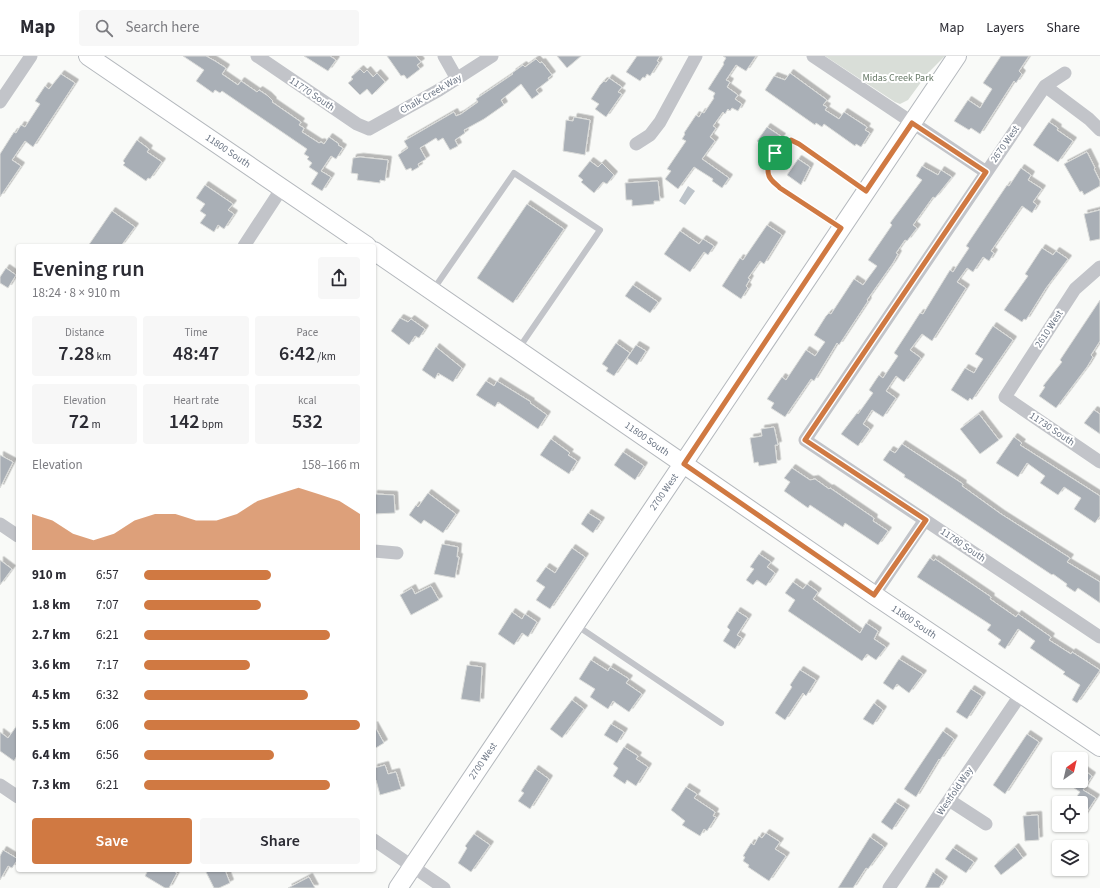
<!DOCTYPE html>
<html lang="en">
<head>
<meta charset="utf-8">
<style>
  :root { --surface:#fff; --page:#f7f7f7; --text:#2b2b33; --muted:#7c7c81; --line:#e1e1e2; --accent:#d07942 }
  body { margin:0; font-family:"Source Sans 3",sans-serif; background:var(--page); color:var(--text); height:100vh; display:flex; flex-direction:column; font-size:15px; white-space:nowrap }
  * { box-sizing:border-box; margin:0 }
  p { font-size:13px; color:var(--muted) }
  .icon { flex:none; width:22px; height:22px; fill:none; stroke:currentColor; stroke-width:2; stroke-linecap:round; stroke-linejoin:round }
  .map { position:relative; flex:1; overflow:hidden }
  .drawer { position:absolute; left:16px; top:188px; width:360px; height:628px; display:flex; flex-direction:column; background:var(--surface); border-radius:4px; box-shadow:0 1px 3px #0004 }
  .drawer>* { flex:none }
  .needle { width:26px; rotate:34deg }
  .controls { position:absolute; left:1052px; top:696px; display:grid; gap:8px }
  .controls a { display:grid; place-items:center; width:36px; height:36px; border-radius:4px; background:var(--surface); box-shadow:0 1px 3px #0004; font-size:20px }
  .pin { position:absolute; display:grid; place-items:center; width:34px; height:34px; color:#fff; margin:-17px; border-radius:8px; box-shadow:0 2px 6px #0006 }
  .round { display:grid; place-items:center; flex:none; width:42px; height:42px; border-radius:4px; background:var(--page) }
  .summary { display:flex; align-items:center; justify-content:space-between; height:68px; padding:0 16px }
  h1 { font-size:22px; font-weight:600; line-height:30px }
  .metrics { display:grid; grid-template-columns:repeat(3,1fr); gap:6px; height:68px; padding:4px 16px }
  .metrics div { display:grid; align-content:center; border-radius:4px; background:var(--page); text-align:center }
  .metrics b { font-size:20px; font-weight:600 }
  .metrics small { font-size:11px; font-weight:400 }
  .metrics p { font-size:11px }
  .chart { height:112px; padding:8px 16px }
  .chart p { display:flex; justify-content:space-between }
  .chart svg { width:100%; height:72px; margin-top:4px; fill:var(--accent); opacity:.7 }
  .cta { display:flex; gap:8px; margin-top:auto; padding:8px 16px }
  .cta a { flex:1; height:46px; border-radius:4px; background:var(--accent); color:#fff; font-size:16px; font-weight:600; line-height:46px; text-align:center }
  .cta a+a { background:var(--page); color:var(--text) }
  ul { padding:0 16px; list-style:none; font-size:13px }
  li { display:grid; grid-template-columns:64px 48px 1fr; align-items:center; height:30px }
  li i { height:10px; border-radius:5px; background:var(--accent) }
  header { display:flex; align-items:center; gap:24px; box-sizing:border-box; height:56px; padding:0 20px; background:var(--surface); border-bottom:1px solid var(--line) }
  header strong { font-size:19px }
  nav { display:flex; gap:22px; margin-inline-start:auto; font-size:14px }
  .search { width:280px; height:36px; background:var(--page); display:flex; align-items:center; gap:10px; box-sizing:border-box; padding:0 14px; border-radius:4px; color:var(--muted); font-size:15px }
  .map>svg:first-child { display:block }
  .green { fill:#d9ded8 }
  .water { fill:#bcc3c9 }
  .building { fill:#a9afb6; stroke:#dbdcda; filter:url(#shadow) }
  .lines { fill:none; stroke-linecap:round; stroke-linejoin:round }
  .secondary-casing { stroke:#b4b8bd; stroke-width:20 }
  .lane { stroke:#c2c4c9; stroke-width:6 }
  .street { stroke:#c2c4c9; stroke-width:13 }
  .secondary { stroke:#fff; stroke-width:18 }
  .route-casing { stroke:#fff; stroke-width:8 }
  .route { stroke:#d07942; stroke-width:5 }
  .labels { text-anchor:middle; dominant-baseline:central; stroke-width:4; stroke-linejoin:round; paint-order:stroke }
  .park-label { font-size:10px; fill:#667866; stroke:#fff }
  .street-label { font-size:10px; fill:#6c7685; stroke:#fff }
</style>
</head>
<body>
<header>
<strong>Map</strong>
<div class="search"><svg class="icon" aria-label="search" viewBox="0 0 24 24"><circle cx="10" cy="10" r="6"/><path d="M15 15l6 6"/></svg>Search here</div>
<nav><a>Map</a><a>Layers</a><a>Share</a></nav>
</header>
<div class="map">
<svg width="1100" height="832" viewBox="0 0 1100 832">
  <defs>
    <filter id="shadow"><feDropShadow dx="3.5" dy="-3.5" stdDeviation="0" flood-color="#0004"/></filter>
  </defs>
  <rect width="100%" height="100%" fill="#f9faf8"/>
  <path class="green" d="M825 0H945L927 18 908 44 900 48 895 46Z"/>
  <path class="water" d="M688 130 695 135 685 149 679 145Z"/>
  <path class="building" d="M183 0H206L215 5 226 12 222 18 238 29 241 25 257 36 259 34 268 40 273 45 272 46 301 66 299 69 304 72 302 76 319 87 321 86 324 88 329 81 339 88 338 89 343 92 336 103 331 100 321 115 331 121 322 135 311 128 318 117 309 111 312 107 307 103 309 101 304 98 307 93 222 35 220 37 215 34 213 37 196 25 204 14Z
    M304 0H330L336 4 328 15Z
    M387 0H416L421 6 417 9 420 13 407 23 404 19 401 20Z
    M557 0H581L567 12Z
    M637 0H660L657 5 659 6 650 20 647 18 645 22 643 21 640 25 626 16Z
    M723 0H756L746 15 736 9 726 24 730 26 727 31 738 39 735 43 742 48 738 55 732 52 730 55 728 53 725 58 723 56 713 70 716 72 710 81 715 85 702 103 729 122 722 132 712 125 713 123 694 111 678 133 665 123 671 115 667 113 686 85 682 83 685 78 684 77 696 59 699 61 702 56 704 57 714 42 713 41 715 37 708 33 724 8 723 7 726 2Z
    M1001 0H1029L1019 15 1022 18 1016 27 1014 25 980 78 971 72 969 74 954 65 968 44 980 52 992 33 983 27Z
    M536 3 540 7 542 6 552 19 548 22 549 24 536 34 539 38 532 43 521 28 501 44 504 49 484 63 464 74 465 77 455 84 458 90 450 94 443 82 438 85 436 82 420 92 426 103 418 108 419 111 412 115 411 112 406 114 398 99 408 92 404 85 454 56 456 60 461 58 478 46 476 43 513 18 512 17 523 9 525 11Z
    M360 13 364 17 367 14 373 21 377 17 385 26 372 39 367 33 360 39 348 27 353 23 351 21Z
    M790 17 827 44 823 49 827 51 825 54 839 63 844 56 867 71 865 74 870 77 861 91 856 88 855 90 824 68 822 71 816 67 815 69 765 34 774 20 785 24Z
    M61 18 75 27 33 91 25 85 12 104 21 110 0 141V98L14 76 16 77 21 69 25 71 40 48 35 45 45 30 49 33Z
    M609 22 622 31 618 36 622 38 606 61 595 53 599 48 591 43 600 29 604 25 606 26Z
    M574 61 590 64 585 99 563 95 566 64 573 65Z
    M1049 66 1058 72 1057 74 1073 85 1058 106 1033 89Z
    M767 71 782 81 771 94 757 85Z
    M137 84 149 93 147 96 162 106 150 123 148 122 146 125 123 109 125 107 123 105Z
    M1087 96 1095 112 1094 113 1100 125V130L1084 139 1082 135 1080 136 1064 108Z
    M360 101 388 104 385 125 380 124V127L357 124 358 118 351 117 353 102Z
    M798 103 810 111 801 129 787 119Z
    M590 105 598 111 602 107 614 119 607 128 603 126 594 137 581 126 583 124 578 120Z
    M922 110 938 119 941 114 952 121 935 142 933 141 913 169 917 172 907 185 905 184 896 197 898 198 893 207 867 244 868 245 839 289 837 287 814 325 811 323 785 361 771 352 774 347 767 343 782 321 786 324 806 294 815 300 825 286 814 279 826 260 829 257 831 258 854 223 863 229 877 210 868 204 892 169 890 167 922 124 916 120Z
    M1021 112 1031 119 1028 124 1042 133 1033 146 1037 149 1032 157 1022 150 991 195 994 197 989 205 983 201 973 216 967 212 957 226 966 232 932 285 922 278 910 294 921 302 904 326 896 320 886 335 896 342 883 361 872 354 863 368 870 373 858 390 841 378 857 357 858 358 873 337 869 334 879 319 883 322 898 300 894 297 911 271 920 257 923 258 950 214 953 216 969 192 966 190 1007 129 1009 130Z
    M658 125 660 145H654V148L632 150V144H626L625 127Z
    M205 129 233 148 228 154 234 158 224 173 218 169 214 176 200 167 206 159 200 155 205 148 196 142Z
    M527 148 564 173 513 247 477 222Z
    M1100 154V183L1090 185 1084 158Z
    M112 155 135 171 121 190H88Z
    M767 169 782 179 764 208 760 205 748 222 750 223 746 230 748 232 741 243 722 230 740 202 743 204Z
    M680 175 699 188 703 183 714 190 708 199 704 196 690 216 664 198Z
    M1042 192 1053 199 1056 195 1068 203 1046 232 1026 264 1024 263 1022 266 1004 254 1028 220 1025 218Z
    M6 212 16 219 8 232 0 227V221Z
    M633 229 658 246 650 257 625 240Z
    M1100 244V285L1091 299 1093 301 1087 311 1056 352 1039 340 1045 331 1043 330 1062 306 1060 304Z
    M400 262 408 266 411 263 425 273 419 282 415 280 409 289 391 275Z
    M993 270 1013 284 972 344 970 342 968 345 951 334 965 312 974 317 983 303 975 298Z
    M616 287 630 297 614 320 606 315 608 312 602 308Z
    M636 289 646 295 637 309 627 302Z
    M436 291 462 312 453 326 438 317 435 323 422 314Z
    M486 325 494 330 497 325 531 346 530 347 547 359 538 373 498 346 495 351 476 339Z
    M1094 354 1100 358V378L1084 367Z
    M979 358 999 384 980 398 960 373Z
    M774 371 778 389H775L777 407 759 410 758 406 754 407 750 382 762 380 761 373Z
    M1014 381 1022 387 1020 389 1100 440V460L1095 467 1074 453 1081 442 1064 431 1058 439 1040 427 1045 420 1027 407 1018 421 996 407Z
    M551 383 570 397 568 399 577 405 569 418 540 399Z
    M902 388 963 428 962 430 1001 458 1070 502 1067 506 1100 526V547L1078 532 1075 536 1066 530 1067 528 1053 518 1052 519 911 425 904 421 905 419 883 404 890 394 895 397Z
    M623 396 644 410 635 424 614 409Z
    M0 399 13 406 0 432Z
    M792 412 810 424 815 423 829 433 830 432 874 462 873 465 888 475 878 489 845 467 843 471 810 449 808 452 784 435 790 426 784 422Z
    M428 437 456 458 443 477 424 464 421 468 409 459 416 449 418 451Z
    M374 438 394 439 395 457 374 458Z
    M588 457 601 465 593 477 581 468Z
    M442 488 458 491 457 501H459L455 522 434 518Z
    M572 492 585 501 550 553 536 544 545 531 536 525 546 511 555 517Z
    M759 498 771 506 767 511 775 517 766 530 757 524 753 529 746 524 754 513 750 511Z
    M930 502 934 505 935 503 991 541 990 543 1016 561 1018 558 1025 563 1051 581 1049 584 1071 598 1072 596 1100 614 1077 647 1072 644 1080 629 1063 618 1065 616 1030 592 1035 585 1018 573 1005 593 998 588 1001 584 987 574 991 569 917 521Z
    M0 504 12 513 0 529Z
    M793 526 803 533 807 528 818 536 813 543 860 577 866 567 878 575 874 583 886 591 876 604 867 598 862 605 788 555 795 544 785 537Z
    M431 530 439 544 411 559 400 539 412 532 415 538Z
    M737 555 748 562 737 579 742 582 735 593 723 585 730 574 727 571Z
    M512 556 522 563 525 558 537 566 528 581 522 577 514 589 498 578Z
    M899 603 923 618 909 637 897 628 893 634 883 627Z
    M591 604 608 615 610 611 629 623 626 627 642 638 629 656 613 645 608 653 590 641 595 633 579 623Z
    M467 609 482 611 480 646 461 643Z
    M800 614 816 624 806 640 803 637 785 664 775 657 792 631 790 629Z
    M971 633 982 640 967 663 956 656Z
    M572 644 584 653 562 682 550 673Z
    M874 647 883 654 873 669 863 663Z
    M18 668V698L14 705 0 695V676L8 682Z
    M611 668 624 676 617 687 604 679Z
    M374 669 384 687 374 693Z
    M943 675 954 683 940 704 939 703 916 741 904 733Z
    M1027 678 1039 686 1005 738 993 729Z
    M624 691 638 700 636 703 648 711 636 730 627 724 625 728 613 720 618 712 613 708Z
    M385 709 388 718 396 716 401 733 380 739 376 724H374V712Z
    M1081 712 1092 720 1083 734 1096 742 1081 765V747H1072L1080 736 1064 725H1081Z
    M535 713 549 723 530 753 518 745 524 737 521 735Z
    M686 731 697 738 694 742 715 756 713 760 716 761 707 775 704 773 700 780 682 769 685 765 671 754Z
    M895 746 906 753 892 774 881 766Z
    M1038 759 1039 784 1025 785 1023 760Z
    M766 777 780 786 775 793 786 800 769 825 748 811 749 809 743 805 745 801 743 800 751 787 754 789 759 780 762 782Z
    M474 778 490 789 471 816 458 807 467 792 465 790Z
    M870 781 884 791 868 813 866 812 853 832H838Z
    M1015 791 1023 802 1001 819 994 810Z
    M953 792 974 806 966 817 945 803Z
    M3 794 18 803 12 812 8 810 0 824V800Z
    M148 814H172L177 817 169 832H165L145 820Z
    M205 814H225L230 827 219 832H214Z
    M933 816 944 824 939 832H925Z
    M309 821 315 832H288Z"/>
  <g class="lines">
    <g class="secondary-casing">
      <path id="secondary" d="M88 0 367 190
        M374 195 874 539 1100 691
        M398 832 957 0"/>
    </g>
    <path class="lane" d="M840 172 780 132C776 128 771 125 769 120 764 106 779 89 791 84L799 88 865 134
      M433 234 514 117 600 174 519 292
      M576 569 721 667"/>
    <path class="street" d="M257 0 357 68 369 73 439 34 492 0
      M444 0 457 23
      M813 0 986 116
      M1065 17 1045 30 805 384 1100 581
      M1045 30 1089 63 1100 74
      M0 46 31 0
      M636 88 650 79 660 66 696 0
      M244 190 282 132
      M1100 211 1075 233 1005 341 1100 406
      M0 468 18 480
      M374 495 397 497
      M874 539 925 464
      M0 729 18 741
      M949 744 986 768
      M374 784 444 832
      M889 832 1021 638"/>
    <use href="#secondary" class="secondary"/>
  </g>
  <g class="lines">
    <g class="route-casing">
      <path id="route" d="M912 67 986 116 805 384 926 464 874 539 684 408 841 172 780 132C776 128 771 125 769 120 764 106 779 89 791 84L799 88 866 135Z"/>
    </g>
    <use href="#route" class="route"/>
  </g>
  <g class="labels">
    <g class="park-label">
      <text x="898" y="22">Midas Creek Park</text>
    </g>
    <g class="street-label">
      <text transform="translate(312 38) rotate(34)">11770 South</text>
      <text transform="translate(431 38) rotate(-30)">Chalk Creek Way</text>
      <text transform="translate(1005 88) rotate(-55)">2670 West</text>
      <text transform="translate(228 95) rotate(34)">11800 South</text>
      <text transform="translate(1049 273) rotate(-57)">2610 West</text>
      <text transform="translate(1052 373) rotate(34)">11730 South</text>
      <text transform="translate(647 383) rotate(35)">11800 South</text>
      <text transform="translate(664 436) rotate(-55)">2700 West</text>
      <text transform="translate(963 489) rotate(34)">11780 South</text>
      <text transform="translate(914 566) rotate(34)">11800 South</text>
      <text transform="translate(483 705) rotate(-56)">2700 West</text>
      <text transform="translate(955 735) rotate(-56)">Westfold Way</text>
    </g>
  </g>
</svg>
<div class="controls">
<a><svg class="needle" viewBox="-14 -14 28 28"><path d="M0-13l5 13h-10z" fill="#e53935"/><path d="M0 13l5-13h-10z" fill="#7c7c81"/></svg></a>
<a><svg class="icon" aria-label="locate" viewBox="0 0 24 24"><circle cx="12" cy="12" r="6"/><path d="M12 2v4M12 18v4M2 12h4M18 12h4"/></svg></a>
<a><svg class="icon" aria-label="layers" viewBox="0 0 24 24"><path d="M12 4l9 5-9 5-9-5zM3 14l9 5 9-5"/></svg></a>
</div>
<div class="pin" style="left:775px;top:97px;background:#1e9e55"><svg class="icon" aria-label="arrive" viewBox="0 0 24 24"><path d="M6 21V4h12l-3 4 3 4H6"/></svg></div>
<section class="drawer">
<div class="summary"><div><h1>Evening run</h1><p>18:24 · 8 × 910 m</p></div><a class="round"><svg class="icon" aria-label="share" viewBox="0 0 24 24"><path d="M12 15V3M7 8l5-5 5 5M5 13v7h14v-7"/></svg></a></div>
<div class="metrics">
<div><p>Distance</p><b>7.28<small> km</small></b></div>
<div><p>Time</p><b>48:47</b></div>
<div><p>Pace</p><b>6:42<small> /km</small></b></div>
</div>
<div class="metrics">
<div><p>Elevation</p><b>72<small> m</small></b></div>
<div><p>Heart rate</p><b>142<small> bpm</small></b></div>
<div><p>kcal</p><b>532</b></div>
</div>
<div class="chart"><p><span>Elevation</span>158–166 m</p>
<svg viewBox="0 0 160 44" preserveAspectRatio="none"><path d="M0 44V22L10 26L20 34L30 38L40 34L50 26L60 22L70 22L80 26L90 26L100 22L110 14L120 10L130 6L140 10L150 14L160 22V44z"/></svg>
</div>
<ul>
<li><b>910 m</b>6:57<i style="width:59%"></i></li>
<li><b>1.8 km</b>7:07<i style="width:54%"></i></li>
<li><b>2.7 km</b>6:21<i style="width:86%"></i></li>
<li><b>3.6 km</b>7:17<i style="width:49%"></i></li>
<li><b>4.5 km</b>6:32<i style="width:76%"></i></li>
<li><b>5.5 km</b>6:06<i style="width:100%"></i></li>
<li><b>6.4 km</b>6:56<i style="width:60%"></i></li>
<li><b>7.3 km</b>6:21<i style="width:86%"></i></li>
</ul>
<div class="cta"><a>Save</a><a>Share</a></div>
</section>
</div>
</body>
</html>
